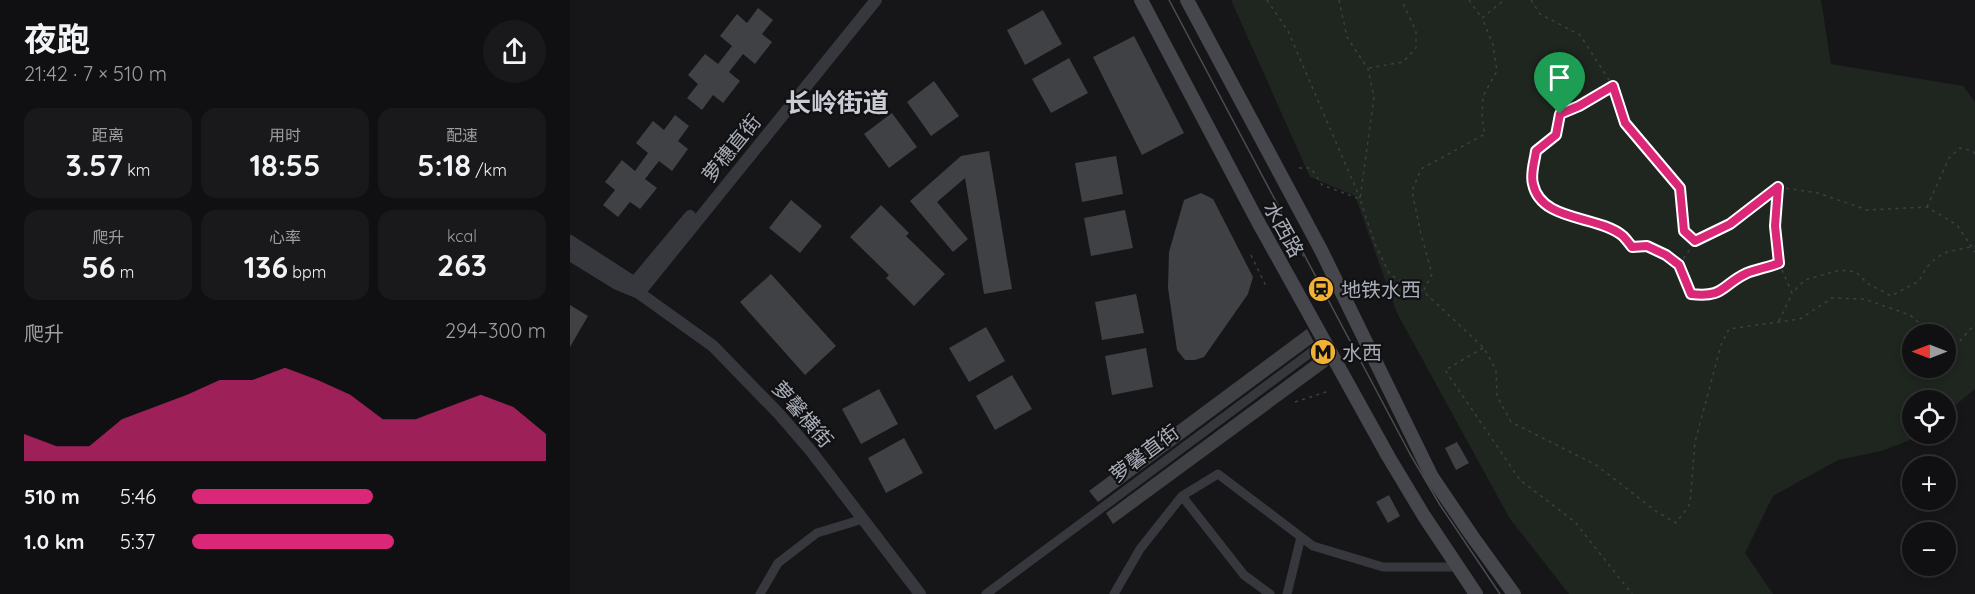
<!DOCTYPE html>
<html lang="zh">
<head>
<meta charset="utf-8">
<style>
  :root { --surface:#101012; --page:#19191b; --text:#f1f3f6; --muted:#9c9d9f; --line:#303032; --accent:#db2777 }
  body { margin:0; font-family:Quicksand,"Noto Sans SC",sans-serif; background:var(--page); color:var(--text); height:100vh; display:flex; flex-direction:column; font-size:22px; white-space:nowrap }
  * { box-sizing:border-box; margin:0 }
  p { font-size:20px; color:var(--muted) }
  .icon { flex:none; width:33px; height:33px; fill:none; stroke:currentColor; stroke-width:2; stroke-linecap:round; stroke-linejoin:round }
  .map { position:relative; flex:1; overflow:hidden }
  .sheet { display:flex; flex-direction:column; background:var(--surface); width:570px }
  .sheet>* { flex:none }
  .needle { width:39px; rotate:270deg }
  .controls { position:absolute; left:1332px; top:324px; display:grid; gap:12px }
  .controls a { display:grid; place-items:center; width:54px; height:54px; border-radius:50%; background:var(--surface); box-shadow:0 3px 9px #0003,0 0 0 2px var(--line); font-size:30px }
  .pin { position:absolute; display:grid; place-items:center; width:51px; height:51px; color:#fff; margin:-62px -26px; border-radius:50% 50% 50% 0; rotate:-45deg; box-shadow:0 0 6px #0007 }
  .pin .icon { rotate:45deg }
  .round { display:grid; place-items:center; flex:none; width:63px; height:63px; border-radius:32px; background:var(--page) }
  .head { display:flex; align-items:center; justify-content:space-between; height:102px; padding:0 24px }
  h1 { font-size:33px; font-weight:700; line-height:45px }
  .stats { display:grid; grid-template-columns:repeat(3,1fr); gap:9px; height:102px; padding:6px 24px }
  .stats div { display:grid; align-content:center; border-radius:15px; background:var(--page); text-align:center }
  .stats b { font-size:30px; font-weight:700 }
  .stats small { font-size:16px; font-weight:400 }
  .stats p { font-size:16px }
  .chart { height:168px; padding:12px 24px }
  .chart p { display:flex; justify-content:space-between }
  .chart svg { width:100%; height:108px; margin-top:6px; fill:var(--accent); opacity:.7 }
  ul { padding:0 24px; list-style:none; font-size:20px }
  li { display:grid; grid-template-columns:96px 72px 1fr; align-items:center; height:45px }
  li i { height:15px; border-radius:8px; background:var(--accent) }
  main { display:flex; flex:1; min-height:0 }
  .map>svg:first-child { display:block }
  .green { fill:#1e261f; fill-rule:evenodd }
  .building { fill:#404145 }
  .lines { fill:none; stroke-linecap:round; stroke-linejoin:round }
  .path { stroke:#3d3f44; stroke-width:1.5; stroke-dasharray:3 4.5; stroke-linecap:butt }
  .minor { stroke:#37383d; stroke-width:9 }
  .tertiary { stroke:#37383d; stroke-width:12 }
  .secondary { stroke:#45474d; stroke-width:14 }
  .tram { stroke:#4a4c52; stroke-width:1.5 }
  .route-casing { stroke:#fff; stroke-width:12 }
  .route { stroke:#db2777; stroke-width:8 }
  .labels { text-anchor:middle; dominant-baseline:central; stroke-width:4.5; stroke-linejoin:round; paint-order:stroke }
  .street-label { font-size:20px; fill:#a8adb8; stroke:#111113 }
  .poi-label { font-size:20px; fill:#a8adb8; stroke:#111113; text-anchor:start }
  .district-label { font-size:26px; font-weight:bold; fill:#c9ccd4; stroke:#111113 }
</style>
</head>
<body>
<main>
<section class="sheet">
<div class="head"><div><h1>夜跑</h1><p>21:42 · 7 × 510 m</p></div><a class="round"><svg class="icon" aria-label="share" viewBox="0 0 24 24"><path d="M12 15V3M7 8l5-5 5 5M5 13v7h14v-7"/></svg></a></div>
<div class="stats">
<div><p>距离</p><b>3.57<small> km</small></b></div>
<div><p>用时</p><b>18:55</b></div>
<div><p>配速</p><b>5:18<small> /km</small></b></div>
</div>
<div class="stats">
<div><p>爬升</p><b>56<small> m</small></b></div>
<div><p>心率</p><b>136<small> bpm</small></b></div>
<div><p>kcal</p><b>263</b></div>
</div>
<div class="chart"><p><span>爬升</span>294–300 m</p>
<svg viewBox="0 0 160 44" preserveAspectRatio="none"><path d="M0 44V33L10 38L20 38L30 27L40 22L50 17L60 11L70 11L80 6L90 11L100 17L110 27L120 27L130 22L140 17L150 22L160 33V44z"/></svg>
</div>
<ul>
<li><b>510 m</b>5:46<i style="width:51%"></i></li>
<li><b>1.0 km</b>5:37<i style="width:57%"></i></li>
</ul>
</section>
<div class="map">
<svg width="1405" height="594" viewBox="0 0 1405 594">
  <rect width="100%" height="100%" fill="#161618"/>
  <path class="green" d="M661 0H1251L1261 64 1393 86 1405 102V389L1376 413V400H1342V434H1352L1348 437 1311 451 1268 460 1203 496 1175 553 1203 594H999L940 519 827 313 785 196 740 177ZM1342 334H1376V368H1342Z"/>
  <path class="building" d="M188 8 203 20 192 34 202 42 185 64 173 54 159 72 170 81 153 103 143 95 132 110 117 98 128 84 118 75 135 54 148 64 162 46 150 36 167 14 177 23Z
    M473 10 492 44 455 65 437 30Z
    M564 36 614 133 572 155 523 57Z
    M499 58 518 93 481 113 462 79Z
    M364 81 389 116 361 136 337 102Z
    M322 113 347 147 319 168 294 134Z
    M105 115 119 126 108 141 118 149 102 171 89 161 75 179 87 188 70 209 60 202 48 217 33 205 45 190 35 182 52 160 65 171 78 153 66 143 83 121 94 130Z
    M419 151 442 289 414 294 395 178 367 202 398 239 383 252 340 201 391 156Z
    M546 156 553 194 512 202 505 163Z
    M631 193 643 199 683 277 678 294 634 357 625 360H615L607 350 598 288 599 252 614 200Z
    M221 200 252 226 230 253 199 228Z
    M311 205 339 233 336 236 375 274 344 306 316 278 319 275 280 237Z
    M555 210 563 248 521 256 514 218Z
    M201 274 266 346 235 375 170 302Z
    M566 294 574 333 532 340 525 302Z
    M0 305 18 316 0 347Z
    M416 327 435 361 399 382 379 348Z
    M737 329 744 342 528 502 519 491Z
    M576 348 583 387 542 395 535 356Z
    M751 354 758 366 543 524 536 513Z
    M442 375 462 409 425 430 406 396Z
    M309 389 328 424 291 444 272 409Z
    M334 438 353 473 316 493 298 458Z
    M887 442 899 463 886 470 875 448Z
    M819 495 830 516 818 523 806 502Z"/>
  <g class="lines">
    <path class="path" d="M697 0 718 31 790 198
      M769 0 777 37 798 69 804 97 790 199 805 244 820 275 853 291 914 348 926 370 927 396 941 422 1026 465 1087 512 1106 523 1120 504 1125 442 1151 345 1159 329 1230 319 1262 298 1294 299 1340 315 1362 334
      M899 0 912 18
      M961 0 970 14 1010 35 1043 86 1055 123 1110 188 1114 231 1125 241 1160 224 1208 187 1248 193 1297 210 1357 207 1387 225 1405 252
      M799 68 833 62 846 48V31L834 6V0
      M1043 86 1009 106 990 114 986 135 966 151C965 160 960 175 963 184 971 222 1028 215 1053 236 1056 239 1059 243 1062 247L1077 246 1096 255 1109 265 1121 294C1155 298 1151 285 1177 273 1187 269 1199 267 1209 263L1222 293 1235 280 1270 270 1286 272 1297 283 1321 296 1349 281 1356 268 1366 258 1377 252 1405 246
      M729 168H741L752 185 790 199
      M1208 188 1205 226 1209 263
      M1357 207 1379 158 1390 148 1403 151 1405 154
      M722 234 736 261
      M681 255 695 284 698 282
      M1109 265 1125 242
      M854 290 862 274 850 230 842 191 851 169 915 134 912 119 913 96 927 71 923 45 912 18 934 0
      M1209 321 1222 294
      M1376 340 1388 343 1405 324
      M913 348 875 370 950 480 1005 522 1062 594
      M725 402 759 391"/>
    <path class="minor" d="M612 496 674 575 700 594
      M190 594 208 563 247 533 293 519
      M416 594 755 342
      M544 594 570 549 612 496 648 474 743 546 813 567H889
      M717 594 731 537"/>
    <path class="tertiary" d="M0 241 65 283 69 293 143 346 210 415 241 451 350 594
      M0 255 47 284 69 293 306 0
      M60 288 120 216"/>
    <path class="secondary" d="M571 0 687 220 818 456 854 516 906 594
      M617 0 751 250 862 477 902 536 944 594"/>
    <path class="tram" d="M599 0 840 454 870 505 930 594"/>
  </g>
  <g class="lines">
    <g class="route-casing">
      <path id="route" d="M1043 86 1055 123 1110 188 1114 231 1125 241 1160 224 1208 187 1205 226 1209 263C1199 267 1187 269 1177 273 1151 285 1155 298 1121 294L1109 265 1096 255 1077 246 1062 247C1059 243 1056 239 1053 236 1028 215 971 222 963 184 960 174 965 160 966 151L986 135 990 114 1009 106Z"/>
    </g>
    <use href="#route" class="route"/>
  </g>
  <defs>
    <g id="station-disc" transform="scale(1.35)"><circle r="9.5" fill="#f2b134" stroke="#111113"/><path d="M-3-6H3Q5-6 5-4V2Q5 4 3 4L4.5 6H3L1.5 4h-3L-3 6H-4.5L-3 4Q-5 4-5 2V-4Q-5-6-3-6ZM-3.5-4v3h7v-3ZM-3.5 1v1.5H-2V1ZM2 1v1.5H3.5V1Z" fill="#111"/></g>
    <g id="metro-disc" transform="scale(1.35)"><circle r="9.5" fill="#f2b134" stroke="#111113"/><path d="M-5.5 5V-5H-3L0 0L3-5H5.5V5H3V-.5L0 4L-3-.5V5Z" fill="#111"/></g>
  </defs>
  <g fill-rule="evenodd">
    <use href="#station-disc" x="751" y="289"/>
    <use href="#metro-disc" x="753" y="352"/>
  </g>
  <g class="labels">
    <g class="street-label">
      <text transform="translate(161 148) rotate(-51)">萝穗直街</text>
      <text transform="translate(714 229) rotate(61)">水西路</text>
      <text transform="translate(233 414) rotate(49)">萝馨横街</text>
      <text transform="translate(574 453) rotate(-37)">萝馨直街</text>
    </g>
    <g class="poi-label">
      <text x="771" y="289">地铁水西</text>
      <text x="772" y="352">水西</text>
    </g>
    <g class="district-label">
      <text x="267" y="102">长岭街道</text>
    </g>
  </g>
</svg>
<div class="controls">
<a><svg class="needle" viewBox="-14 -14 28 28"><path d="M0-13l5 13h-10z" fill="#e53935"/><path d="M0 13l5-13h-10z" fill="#9c9d9f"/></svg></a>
<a><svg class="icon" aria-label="locate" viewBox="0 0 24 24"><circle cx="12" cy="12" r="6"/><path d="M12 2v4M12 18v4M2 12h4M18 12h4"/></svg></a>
<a>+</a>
<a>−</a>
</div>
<div class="pin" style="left:990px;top:114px;background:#1e9e55"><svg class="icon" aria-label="arrive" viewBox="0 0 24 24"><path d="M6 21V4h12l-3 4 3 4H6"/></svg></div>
</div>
</main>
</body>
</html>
